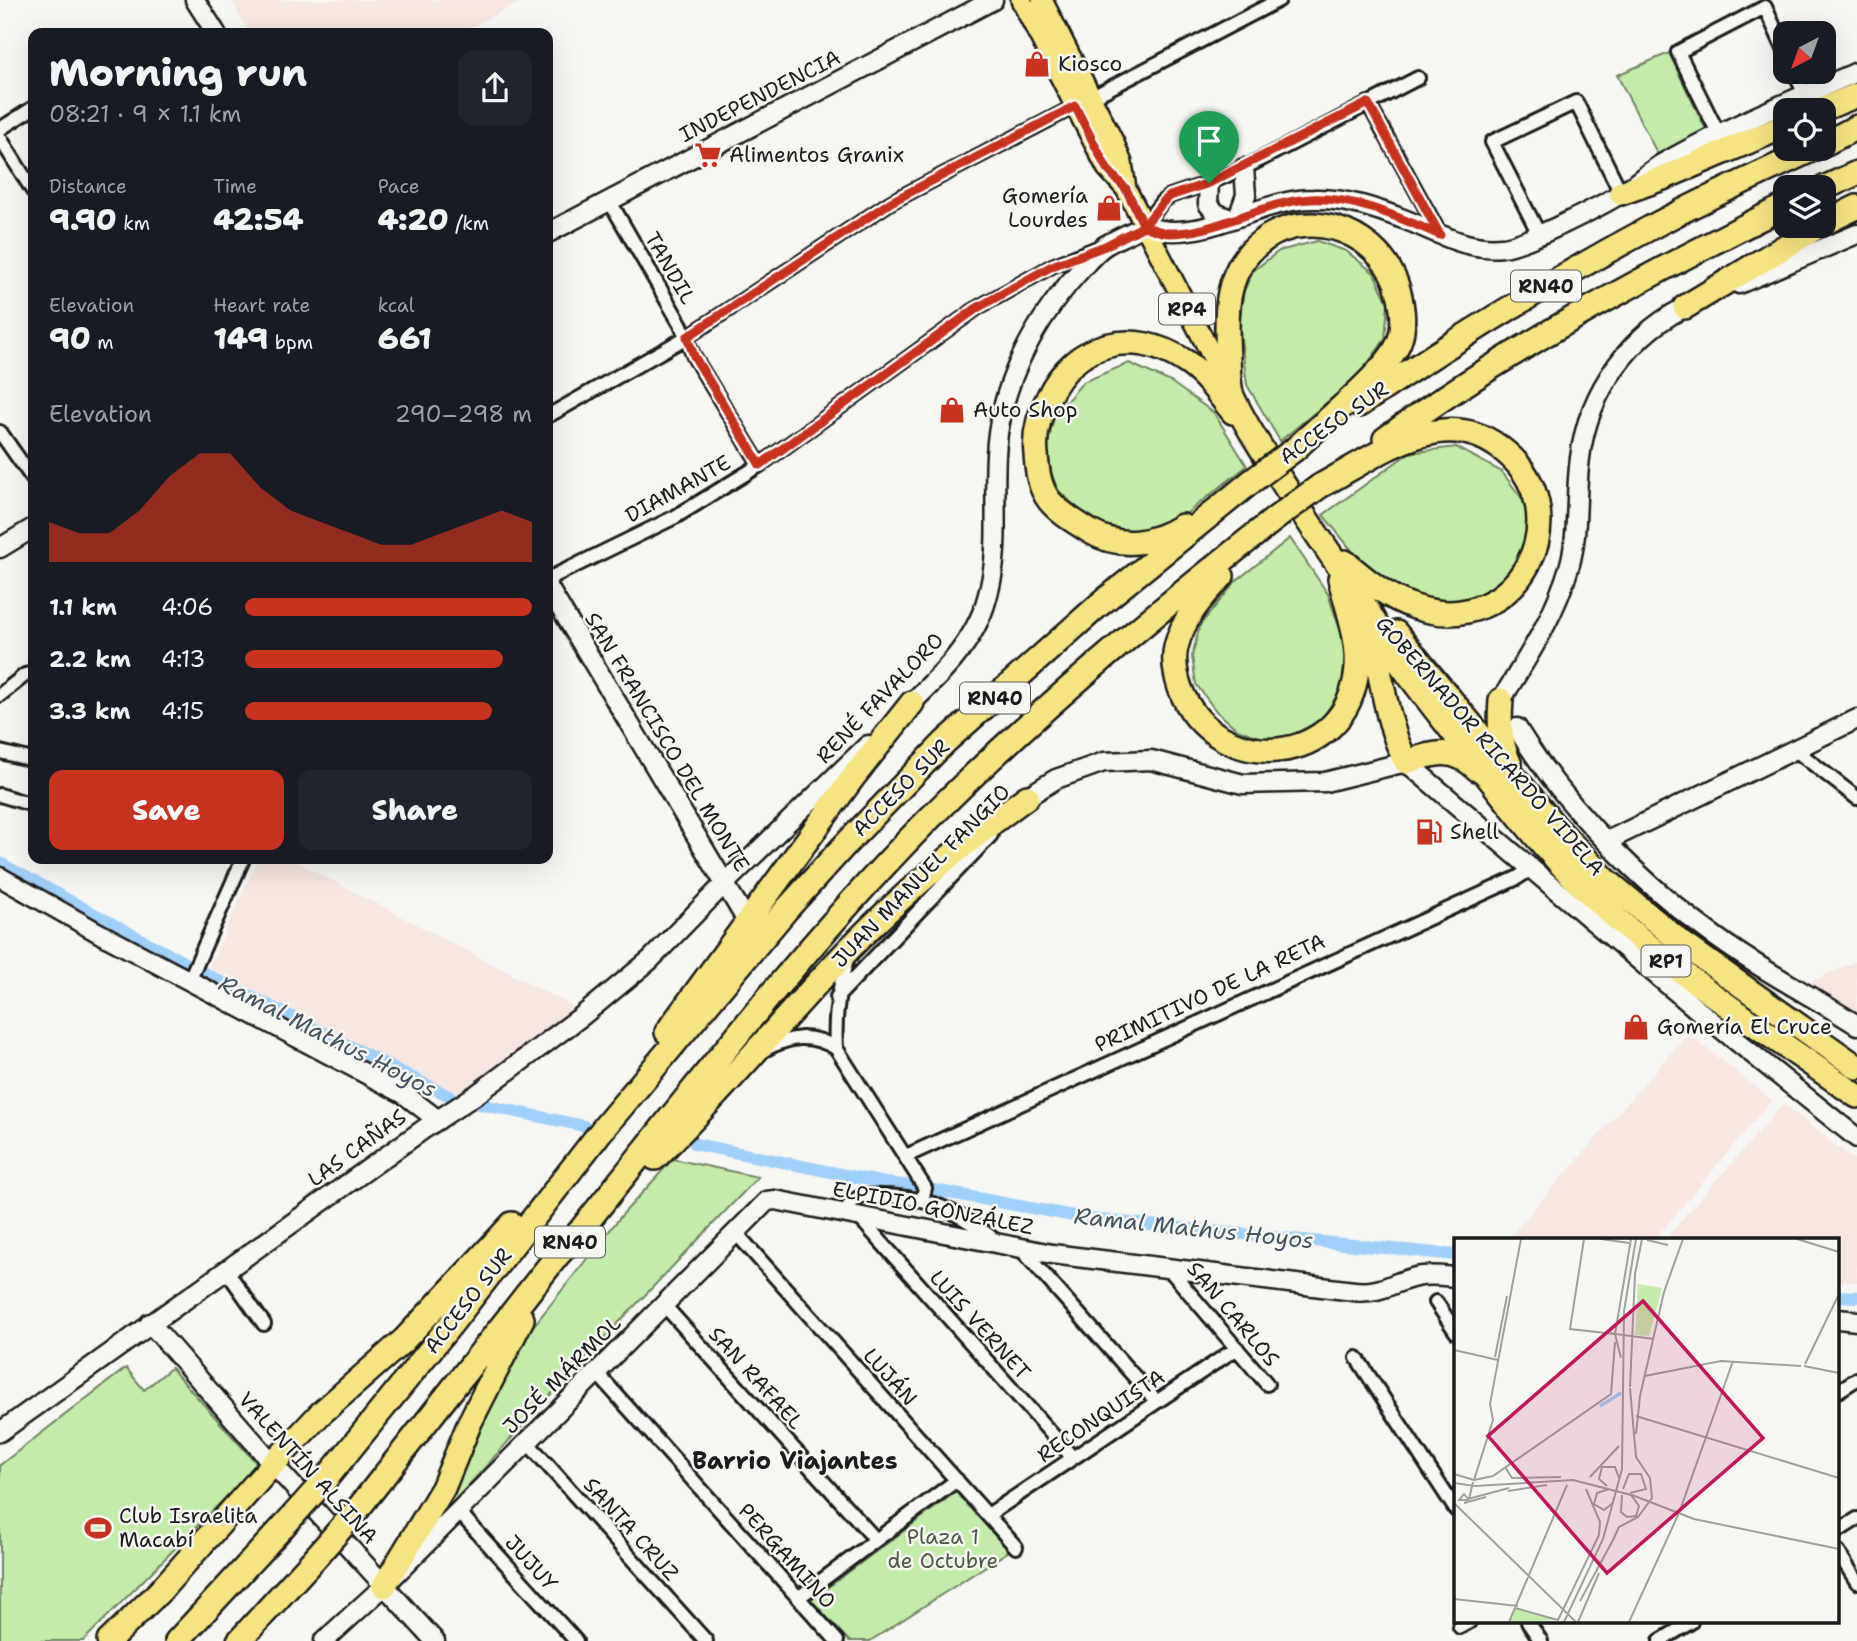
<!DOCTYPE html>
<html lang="en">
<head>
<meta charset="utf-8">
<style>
  :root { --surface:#171b24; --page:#20242c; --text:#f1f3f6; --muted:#9ea1a6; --accent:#c8321e }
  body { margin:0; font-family:"Shantell Sans",sans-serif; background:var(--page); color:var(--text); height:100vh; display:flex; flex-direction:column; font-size:26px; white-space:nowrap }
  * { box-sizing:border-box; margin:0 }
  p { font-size:23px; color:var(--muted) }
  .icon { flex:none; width:38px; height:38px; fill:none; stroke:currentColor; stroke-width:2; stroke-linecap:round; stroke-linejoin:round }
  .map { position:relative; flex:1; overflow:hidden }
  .drawer { position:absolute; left:28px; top:28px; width:525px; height:836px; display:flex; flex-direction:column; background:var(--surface); border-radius:14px; box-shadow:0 7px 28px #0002 }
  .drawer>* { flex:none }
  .needle { width:46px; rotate:221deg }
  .controls { position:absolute; left:1773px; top:21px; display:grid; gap:14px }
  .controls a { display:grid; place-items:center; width:63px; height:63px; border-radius:14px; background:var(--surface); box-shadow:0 7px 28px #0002; font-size:35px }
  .pin { position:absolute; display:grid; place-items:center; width:60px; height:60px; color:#fff; margin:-72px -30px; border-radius:50% 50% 50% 0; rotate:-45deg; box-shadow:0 0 7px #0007 }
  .pin .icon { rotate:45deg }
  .round { display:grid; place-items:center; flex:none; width:74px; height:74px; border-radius:14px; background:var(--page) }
  .headline { display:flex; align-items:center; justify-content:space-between; height:119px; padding:0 21px }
  h1 { font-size:38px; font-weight:800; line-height:52px }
  .stats { display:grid; grid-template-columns:repeat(3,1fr); gap:10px; height:119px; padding:7px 21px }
  .stats div { display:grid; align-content:center }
  .stats b { font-size:30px; font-weight:800 }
  .stats small { font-size:19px; font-weight:400 }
  .stats p { font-size:19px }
  .chart { height:196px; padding:14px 21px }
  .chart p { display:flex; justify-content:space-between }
  .chart svg { width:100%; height:126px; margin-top:7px; fill:var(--accent); opacity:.7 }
  .cta { display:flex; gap:14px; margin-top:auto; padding:14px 21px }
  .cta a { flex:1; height:80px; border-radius:14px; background:var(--accent); color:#fff; font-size:28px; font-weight:800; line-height:80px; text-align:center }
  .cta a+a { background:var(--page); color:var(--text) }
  ul { padding:0 21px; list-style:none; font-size:23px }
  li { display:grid; grid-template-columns:112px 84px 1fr; align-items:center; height:52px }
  li i { height:18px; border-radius:9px; background:var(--accent) }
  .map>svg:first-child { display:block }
  .built { fill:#f7e5df }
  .green { fill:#c3eca8; stroke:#708462; stroke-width:2 }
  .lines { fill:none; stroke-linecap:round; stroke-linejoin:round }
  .canal { stroke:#9dd0fb; stroke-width:12 }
  .street-casing { stroke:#1c1c1c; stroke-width:18 }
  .secondary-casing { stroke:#1c1c1c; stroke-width:23 }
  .primary-casing { stroke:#1c1c1c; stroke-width:24 }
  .highway-casing { stroke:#1c1c1c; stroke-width:28 }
  .street { stroke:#f6f6f2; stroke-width:12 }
  .secondary { stroke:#f6f6f2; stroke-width:18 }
  .primary { stroke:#f6e381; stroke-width:19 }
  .highway { stroke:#f6e381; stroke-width:23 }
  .highway-bridge-casing { stroke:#1c1c1c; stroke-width:28; stroke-linecap:butt }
  .highway-bridge { stroke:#f6e381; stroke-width:23 }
  .route-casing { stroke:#fff; stroke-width:14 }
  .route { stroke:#c8321e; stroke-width:9 }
  .labels { text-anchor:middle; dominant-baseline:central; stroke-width:5; stroke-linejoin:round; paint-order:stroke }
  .shield { fill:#f6f6f2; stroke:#5d5d5c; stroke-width:2 }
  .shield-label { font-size:19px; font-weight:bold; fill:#1c1c1c }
  .poi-label { font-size:21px; fill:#1c1c1c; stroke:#f6f6f2; text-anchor:start }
  .street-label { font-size:21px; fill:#1c1c1c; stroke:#f6f6f2 }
  .park-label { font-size:21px; fill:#4e5a46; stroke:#f6f6f2 }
  .water-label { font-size:23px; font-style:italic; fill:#43525f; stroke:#f6f6f2 }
  .quarter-label { font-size:24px; font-weight:bold; fill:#1c1c1c; stroke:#f6f6f2 }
  .inset-river { fill:none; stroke:#9dd0fb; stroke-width:3.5 }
  .inset-road { fill:none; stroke:#9f9f9c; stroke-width:2 }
  .view { fill:#c2185b; fill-opacity:0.15; stroke:#c2185b; stroke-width:3.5 }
  .inset-edge { fill:none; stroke:#1c1c1c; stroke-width:3.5 }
</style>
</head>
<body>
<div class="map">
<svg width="1857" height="1641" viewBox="0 0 1857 1641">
  <rect width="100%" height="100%" fill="#f6f6f2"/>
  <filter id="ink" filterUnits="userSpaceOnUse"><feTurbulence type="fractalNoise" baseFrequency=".0143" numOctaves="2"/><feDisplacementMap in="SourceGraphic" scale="14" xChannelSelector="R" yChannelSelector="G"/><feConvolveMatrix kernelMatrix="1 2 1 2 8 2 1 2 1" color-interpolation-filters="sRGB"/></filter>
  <g filter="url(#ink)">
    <path class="built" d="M231 0H524L460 33H249Z
      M258 859H291L582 1011 475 1091 449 1092 209 967Z
      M1857 961V1013L1806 984Z
      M1688 1034 1772 1100 1654 1240H1507Z
      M1783 1104 1857 1162V1282L1838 1280V1240H1664Z"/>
    <path class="green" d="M1669 53 1708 134 1659 157 1617 75Z
      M1317 241 1346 251 1374 273 1388 303 1385 339 1358 377 1280 441 1247 385 1239 323 1244 291 1253 271 1279 251Z
      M1129 363 1171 382 1214 413 1247 466 1187 513 1135 532 1092 522 1058 490 1045 458 1054 416 1083 382Z
      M1456 447 1502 472 1529 508 1528 548 1515 573 1474 601 1443 603 1398 589 1353 552 1323 515 1409 453Z
      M1290 538 1328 594 1349 657 1340 691 1321 720 1292 735 1265 739 1237 729 1216 711 1196 684 1192 656 1200 625 1236 581Z
      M673 1159 758 1177 563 1381 427 1531 457 1480 479 1432 498 1378 523 1339 622 1215Z
      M126 1368 144 1390 171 1368 258 1465 83 1641H0V1465Z
      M956 1492 1009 1551 870 1641H849L811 1600Z"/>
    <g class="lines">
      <path class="canal" d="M0 863 185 963
        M204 973 453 1098
        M479 1104 584 1126
        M695 1144 884 1183 915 1186
        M934 1190 1090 1219 1456 1255
        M1838 1296 1857 1297"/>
      <g class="street-casing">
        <path id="street" d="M1794 72 1805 94
          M1368 103 1440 234
          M0 129 33 108
          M1719 135 1678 52 1765 7 1785 51
          M0 138 33 191
          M609 200 681 325 694 357 760 465
          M1144 226 1162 202 1170 196 1209 183 1244 168 1418 78
          M1539 234 1492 142 1576 102 1621 193
          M548 416 687 337 891 202 1279 0
          M0 432 33 479
          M548 579 675 517 760 465 977 308 1052 266 1097 248
          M0 695 25 675 33 673
          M1794 749 1857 798
          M0 752 33 760
          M0 795 33 805
          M189 981 243 859
          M837 997 991 835
          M836 1048C834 1014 839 987 848 955
          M764 1050C790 1036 810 1033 836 1048L925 1188 922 1201
          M906 1156 1517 878 1531 869
          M843 1213 853 1201 862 1196C920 1194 951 1205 996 1241
          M859 1217 1073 1458
          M736 1233 1016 1547
          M1021 1249 1156 1401
          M1169 1269 1267 1384
          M226 1270 264 1324
          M1436 1302 1456 1332
          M664 1305 876 1540
          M1357 1358 1456 1510
          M596 1372 837 1641
          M1838 1391 1857 1379
          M527 1442 706 1641
          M458 1511 576 1641
          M988 1515 1237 1348
          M1838 1531 1857 1519
          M1838 1552 1857 1582
          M798 1598 957 1480
          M1528 1622 1541 1641
          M1460 1627 1469 1622
          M1660 1641 1691 1622"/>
      </g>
      <g class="secondary-casing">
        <path id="secondary" d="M195 0 216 33
          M1209 183 1208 204 1216 213 1230 219
          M1238 217 1246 195 1244 168
          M548 233 993 0
          M1739 284 1857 234
          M0 548 33 528
          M548 587 747 921
          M1501 700C1528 657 1556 614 1570 564 1579 530 1575 493 1580 458 1588 391 1632 330 1694 303
          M903 711C936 680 975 644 987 598 1001 552 993 503 996 455 999 388 1032 325 1076 275 1085 265 1095 252 1106 245 1118 238 1132 232 1144 226 1204 246 1255 199 1314 199 1346 198 1377 209 1406 220 1437 232 1467 251 1502 247 1523 246 1601 206 1622 193 1637 183 1650 170 1665 162 1726 128 1792 100 1857 72
          M1517 728C1569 814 1659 901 1742 955 1780 980 1820 1001 1857 1025
          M1027 797 1056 779 1104 762 1151 760 1243 784 1325 782 1406 762 1694 1007 1857 1138
          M1607 841 1857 719
          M0 877 99 933 404 1094 438 1120
          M1838 1319 1857 1321
          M150 1323 273 1464 435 1641
          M0 1432 424 1129 477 1094 582 1016 650 960 725 883 868 745
          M324 1641 384 1586 767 1201 775 1200 1052 1254 1354 1291C1382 1294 1392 1282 1416 1277 1429 1274 1443 1276 1456 1277"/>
      </g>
      <g class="primary-casing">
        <path id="primary" d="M1021 0 1107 168 1126 189 1228 387
          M1042 0 1114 143 1122 163 1126 189"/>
      </g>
      <g class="highway-casing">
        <path id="highway" d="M1820 110 1857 95
          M1824 144 1857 127
          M1824 188 1857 173
          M1621 193 1663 178 1785 126
          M1824 223 1857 207
          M1685 307 1819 226
          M1359 405C1453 341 1549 282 1650 228 1703 199 1758 175 1813 149
          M1385 439C1510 348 1647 275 1785 206
          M1295 449C1320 425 1388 371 1399 342 1406 325 1402 300 1396 283 1375 228 1301 204 1255 247 1223 276 1226 320 1228 359 1229 371 1228 385 1232 396 1240 414 1251 432 1261 448 1292 500 1327 548 1360 598 1371 615 1380 633 1391 650 1413 683 1439 713 1463 745 1503 796 1542 848 1589 893 1669 971 1766 1031 1857 1096
          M1320 486C1354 468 1397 437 1435 432 1458 428 1480 433 1499 447 1586 510 1518 642 1415 607 1388 598 1366 580 1345 562
          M1182 526C1154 544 1120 549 1091 532 1077 523 1059 513 1049 500 1039 487 1037 470 1036 454 1034 435 1039 415 1048 398 1075 341 1133 327 1186 362 1205 374 1219 395 1233 412
          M1222 576C1202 597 1183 618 1176 647 1173 660 1176 676 1180 688 1214 779 1350 769 1357 667 1359 638 1347 607 1340 579
          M1370 630C1382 674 1385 721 1406 762 1434 753 1453 746 1477 769
          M1396 633 1553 824 1605 879 1683 944 1857 1067
          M1501 700C1499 725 1500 743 1510 765
          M667 1032 854 776 912 703
          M655 1158C723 1092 784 1017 850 948 903 893 965 842 1027 797
          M325 1480 452 1323 602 1130 786 910 843 847 945 742 1099 605 1252 481
          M357 1510 557 1256 580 1231C690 1094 798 953 921 827 1031 715 1153 615 1276 518
          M384 1586 443 1488 470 1422 522 1319
          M109 1641 160 1591 273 1464 320 1414 404 1340 512 1224
          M177 1641 281 1529
          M239 1641 315 1558"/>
      </g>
      <use href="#street" class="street"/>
      <use href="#secondary" class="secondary"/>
      <use href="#primary" class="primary"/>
      <use href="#highway" class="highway"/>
      <g class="highway-bridge-casing">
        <path id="highway-bridge" d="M1252 481 1295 449
          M1276 518 1320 486
          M281 1529 325 1480
          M315 1558 357 1510"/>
      </g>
      <use href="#highway-bridge" class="highway-bridge"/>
    </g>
  </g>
  <g class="lines" filter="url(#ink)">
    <g class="route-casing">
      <path id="route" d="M1209 183 1170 196 1163 202 1144 226 1105 246 1052 266 977 308 760 465 694 356 687 337 891 202 1075 106 1107 169 1126 189 1144 226C1153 229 1161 233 1170 233 1216 234 1264 201 1311 199 1356 197 1400 218 1440 235L1368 103 1209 183"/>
    </g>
    <use href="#route" class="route"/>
  </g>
  <defs>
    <g id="shop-bare" transform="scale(2.1)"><path d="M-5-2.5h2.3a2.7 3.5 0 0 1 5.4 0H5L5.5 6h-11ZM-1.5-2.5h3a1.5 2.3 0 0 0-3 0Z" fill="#c8321e" stroke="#f6f6f2" stroke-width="2.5" paint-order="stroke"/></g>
    <g id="supermarket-bare" transform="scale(2.1)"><path d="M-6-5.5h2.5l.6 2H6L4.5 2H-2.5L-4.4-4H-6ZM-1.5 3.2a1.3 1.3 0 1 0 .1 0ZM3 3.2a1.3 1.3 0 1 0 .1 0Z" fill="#c8321e" stroke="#f6f6f2" stroke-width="2.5" paint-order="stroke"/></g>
    <g id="fuel-bare" transform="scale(2.1)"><path d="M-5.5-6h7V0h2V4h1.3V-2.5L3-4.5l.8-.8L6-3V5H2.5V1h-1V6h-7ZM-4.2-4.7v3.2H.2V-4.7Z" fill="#c8321e" stroke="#f6f6f2" stroke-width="2.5" paint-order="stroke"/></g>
    <g id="stadium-bare" transform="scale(2.1)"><path d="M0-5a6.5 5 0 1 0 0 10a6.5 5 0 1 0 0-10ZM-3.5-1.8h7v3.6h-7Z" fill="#c8321e" stroke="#f6f6f2" stroke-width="2.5" paint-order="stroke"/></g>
  </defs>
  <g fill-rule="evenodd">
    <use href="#shop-bare" x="1037" y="64"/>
    <use href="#supermarket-bare" x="708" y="155"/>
    <use href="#shop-bare" x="1109" y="208"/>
    <use href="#shop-bare" x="952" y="410"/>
    <use href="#fuel-bare" x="1429" y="832"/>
    <use href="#shop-bare" x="1636" y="1027"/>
    <use href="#stadium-bare" x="98" y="1528"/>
  </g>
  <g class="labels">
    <g class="shield">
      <rect x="1511" y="270.5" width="70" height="31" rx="5"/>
      <rect x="1159" y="293.5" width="56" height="31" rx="5"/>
      <rect x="960" y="682.5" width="70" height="31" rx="5"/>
      <rect x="1641.5" y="945.5" width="49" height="31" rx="5"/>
      <rect x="535" y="1226.5" width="70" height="31" rx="5"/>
    </g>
    <g class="shield-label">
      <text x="1546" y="286">RN40</text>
      <text x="1187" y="309">RP4</text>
      <text x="995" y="698">RN40</text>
      <text x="1666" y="961">RP1</text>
      <text x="570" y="1242">RN40</text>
    </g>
    <g class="poi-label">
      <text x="1058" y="64">Kiosco</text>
      <text x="729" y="155">Alimentos Granix</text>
      <text x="1088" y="196" text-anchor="end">Gomería<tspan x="1088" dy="24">Lourdes</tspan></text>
      <text x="973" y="410">Auto Shop</text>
      <text x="1450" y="832">Shell</text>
      <text x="1657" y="1027">Gomería El Cruce</text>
      <text x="119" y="1516">Club Israelita<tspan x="119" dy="24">Macabí</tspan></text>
    </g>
    <g class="street-label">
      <text transform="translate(760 96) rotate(-27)">INDEPENDENCIA</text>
      <text transform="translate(670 268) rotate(60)">TANDIL</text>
      <text transform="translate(1334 423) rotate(-35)">ACCESO SUR</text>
      <text transform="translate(678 489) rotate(-29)">DIAMANTE</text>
      <text transform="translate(880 698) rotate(-46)">RENÉ FAVALORO</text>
      <text transform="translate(667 742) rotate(59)">SAN FRANCISCO DEL MONTE</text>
      <text transform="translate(1490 746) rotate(49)">GOBERNADOR RICARDO VIDELA</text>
      <text transform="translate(901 788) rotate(-45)">ACCESO SUR</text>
      <text transform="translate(921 876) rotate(-46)">JUAN MANUEL FANGIO</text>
      <text transform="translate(1210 993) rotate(-25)">PRIMITIVO DE LA RETA</text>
      <text transform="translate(357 1148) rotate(-36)">LAS CAÑAS</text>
      <text transform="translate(933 1208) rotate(11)">ELPIDIO GONZÁLEZ</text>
      <text transform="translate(468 1301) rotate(-52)">ACCESO SUR</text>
      <text transform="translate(1233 1314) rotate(50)">SAN CARLOS</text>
      <text transform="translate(980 1325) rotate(48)">LUIS VERNET</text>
      <text transform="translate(562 1375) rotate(-45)">JOSÉ MÁRMOL</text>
      <text transform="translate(890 1377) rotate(48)">LUJÁN</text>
      <text transform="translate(756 1378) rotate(48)">SAN RAFAEL</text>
      <text transform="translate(1101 1416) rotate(-34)">RECONQUISTA</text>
      <text transform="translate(308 1468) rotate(48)">VALENTÍN ALSINA</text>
      <text transform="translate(631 1529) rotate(48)">SANTA CRUZ</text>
      <text transform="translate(787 1556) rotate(48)">PERGAMINO</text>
      <text transform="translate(531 1563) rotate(48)">JUJUY</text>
    </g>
    <g class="park-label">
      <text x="943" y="1537">Plaza 1<tspan x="943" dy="24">de Octubre</tspan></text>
    </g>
    <g class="water-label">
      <text transform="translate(328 1036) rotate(27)">Ramal Mathus Hoyos</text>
      <text transform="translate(1194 1228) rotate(6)">Ramal Mathus Hoyos</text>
    </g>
    <g class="quarter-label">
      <text x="795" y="1461">Barrio Viajantes</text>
    </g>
  </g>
  <g transform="translate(1454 1238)">
    <rect width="385" height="385" fill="#f6f6f2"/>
    <path d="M184 46 208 50 195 98 181 97ZM61 370 104 382 55 384Z" fill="#c3eca8"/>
    <path class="inset-river" d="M146 168 167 155"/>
    <path class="inset-road" d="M130 1 116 91 161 96M147 1 175 5M177 1 161 96 200 101M343 1 385 14M193 2 214 7M161 96 167 120M0 112 44 122M41 119 53 58M351 126 385 56M350 128 385 135M191 138 267 123 347 128M176 149 181 36 188 1M176 150 181 208M182 178 385 240M182 196 186 158 210 54 229 1M51 229 58 240 107 239M0 236 20 242 39 182 36 166 67 1M136 239 165 208M20 242 39 238 157 156 161 104M0 245 21 248 119 242 177 257 185 268 182 278 173 279 167 274 168 257M153 248 145 241 148 229H161L165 240M132 251 146 284 145 297M155 251 143 255 140 266 150 272 159 265M169 251 175 236H187L192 251 176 255M54 253 93 247M178 257 240 281 385 311M14 261 10 256 5 262H14L16 257 19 244M14 261 55 250M0 265 122 384M10 265 32 259M159 302 165 289 184 279 198 260 196 240 182 219 181 206M0 361 64 368M126 363 159 302M61 370 104 382 145 297M55 384 113 247M110 384 149 301 168 231 170 73 182 1M124 384 145 335M175 384 225 275 279 123"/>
    <path class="view" d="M189 63 309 200 153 335 34 198Z"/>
    <rect width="385" height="385" class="inset-edge"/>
  </g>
</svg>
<div class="controls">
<a><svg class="needle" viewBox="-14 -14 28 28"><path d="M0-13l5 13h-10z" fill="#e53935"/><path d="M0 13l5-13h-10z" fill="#9ea1a6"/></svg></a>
<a><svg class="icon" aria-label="locate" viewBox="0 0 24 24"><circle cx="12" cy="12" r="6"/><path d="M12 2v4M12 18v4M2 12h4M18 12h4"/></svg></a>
<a><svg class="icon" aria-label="layers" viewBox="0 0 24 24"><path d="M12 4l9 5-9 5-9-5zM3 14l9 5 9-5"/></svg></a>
</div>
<div class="pin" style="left:1209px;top:183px;background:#1e9e55"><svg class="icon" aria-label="arrive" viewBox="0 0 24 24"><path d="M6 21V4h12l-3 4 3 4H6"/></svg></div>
<section class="drawer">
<div class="headline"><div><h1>Morning run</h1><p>08:21 · 9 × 1.1 km</p></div><a class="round"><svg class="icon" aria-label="share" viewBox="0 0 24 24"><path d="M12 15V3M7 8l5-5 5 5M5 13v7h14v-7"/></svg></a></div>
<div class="stats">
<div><p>Distance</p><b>9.90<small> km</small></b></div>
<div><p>Time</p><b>42:54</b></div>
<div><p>Pace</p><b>4:20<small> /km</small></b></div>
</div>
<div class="stats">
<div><p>Elevation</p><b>90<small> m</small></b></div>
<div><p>Heart rate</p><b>149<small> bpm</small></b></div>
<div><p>kcal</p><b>661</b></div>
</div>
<div class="chart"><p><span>Elevation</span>290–298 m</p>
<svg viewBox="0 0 160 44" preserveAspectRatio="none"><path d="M0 44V30L10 34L20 34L30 26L40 14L50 6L60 6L70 18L80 26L90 30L100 34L110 38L120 38L130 34L140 30L150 26L160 30V44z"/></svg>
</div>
<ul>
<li><b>1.1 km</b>4:06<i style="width:100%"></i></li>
<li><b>2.2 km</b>4:13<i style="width:90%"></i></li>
<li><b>3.3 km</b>4:15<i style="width:86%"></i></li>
</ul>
<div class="cta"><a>Save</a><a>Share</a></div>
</section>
</div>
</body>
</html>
